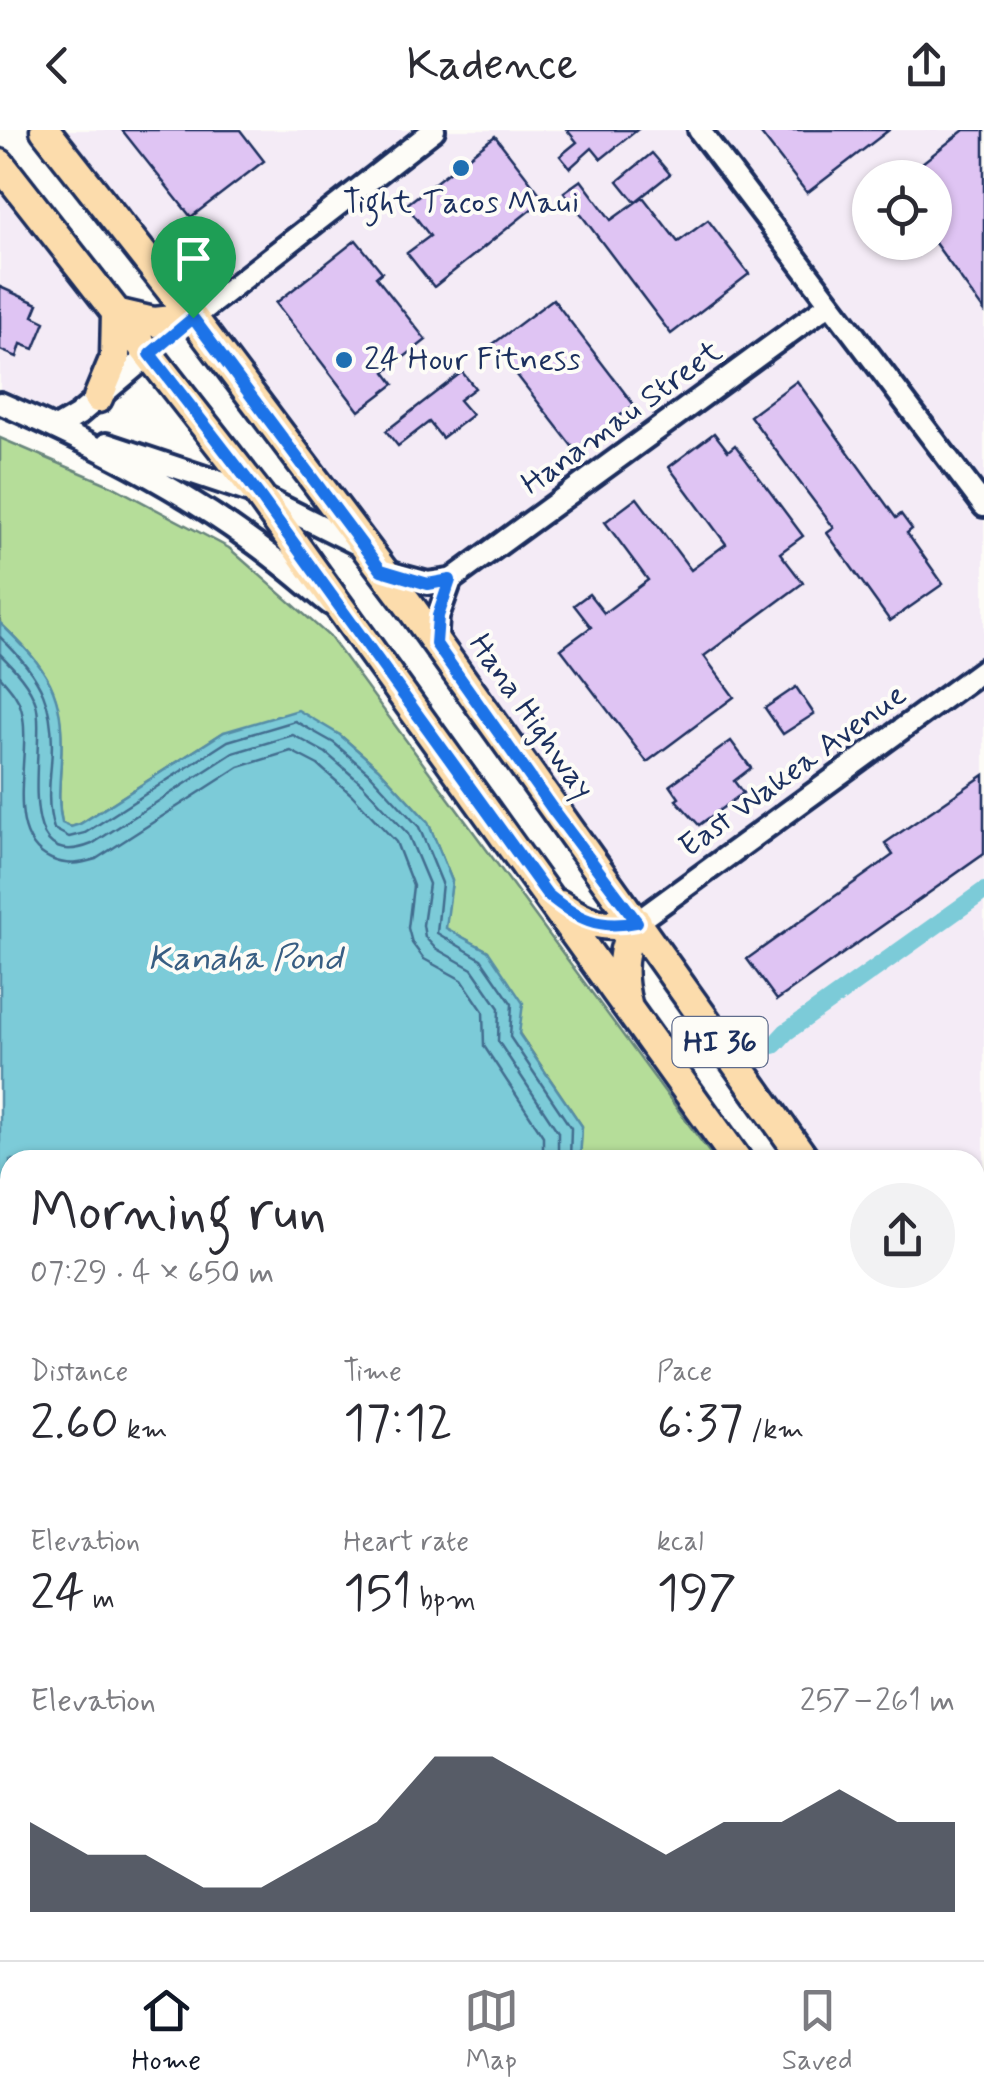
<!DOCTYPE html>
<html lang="en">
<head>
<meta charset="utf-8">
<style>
  :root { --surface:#fff; --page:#f2f2f3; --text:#2b2b33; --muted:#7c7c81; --line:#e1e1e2; --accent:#111827 }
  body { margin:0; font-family:Mynerve,sans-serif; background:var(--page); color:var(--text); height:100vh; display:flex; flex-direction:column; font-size:38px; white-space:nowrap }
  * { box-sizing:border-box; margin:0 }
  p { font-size:32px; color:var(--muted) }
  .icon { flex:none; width:55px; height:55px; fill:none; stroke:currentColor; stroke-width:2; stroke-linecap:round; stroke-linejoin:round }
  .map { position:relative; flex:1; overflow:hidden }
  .drawer { position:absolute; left:0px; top:1020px; width:985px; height:810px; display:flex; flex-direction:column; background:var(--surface); border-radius:30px 30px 0 0; box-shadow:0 2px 8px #0004 }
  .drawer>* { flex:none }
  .tools { position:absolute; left:852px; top:30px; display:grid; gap:20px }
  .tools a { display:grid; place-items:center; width:100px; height:100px; border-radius:50%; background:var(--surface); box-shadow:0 2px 8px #0004; font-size:50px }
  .pin { position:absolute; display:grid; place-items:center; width:85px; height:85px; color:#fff; margin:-102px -42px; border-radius:50% 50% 50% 0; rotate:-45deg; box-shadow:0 0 10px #0007 }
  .pin .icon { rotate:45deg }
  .round { display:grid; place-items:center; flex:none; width:105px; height:105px; border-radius:52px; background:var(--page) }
  .overview { display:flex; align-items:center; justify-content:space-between; height:170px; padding:0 30px }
  h1 { font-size:55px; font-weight:600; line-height:75px }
  .figures { display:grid; grid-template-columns:repeat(3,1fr); gap:15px; height:170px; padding:10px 30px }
  .figures div { display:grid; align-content:center }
  .figures b { font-size:50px; font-weight:600 }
  .figures small { font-size:28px; font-weight:400 }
  .figures p { font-size:28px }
  .chart { height:280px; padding:20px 30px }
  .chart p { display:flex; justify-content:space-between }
  .chart svg { width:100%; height:180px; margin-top:10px; fill:var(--accent); opacity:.7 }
  header { display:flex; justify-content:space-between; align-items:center; height:130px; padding:0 30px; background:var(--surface); font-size:45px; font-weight:600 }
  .tab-bar { display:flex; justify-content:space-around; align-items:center; height:140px; border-top:2px solid var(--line); background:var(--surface); font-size:28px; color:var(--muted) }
  .tab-bar a { display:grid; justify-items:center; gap:5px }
  .tab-bar .on { color:var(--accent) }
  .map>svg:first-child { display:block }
  .built { fill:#f4ebf6; fill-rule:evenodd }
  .green { fill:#b5dd99; stroke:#68867c; stroke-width:2.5 }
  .water { fill:#7ccbd8; stroke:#558da7; stroke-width:2.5 }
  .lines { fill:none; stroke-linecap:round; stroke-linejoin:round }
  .shore { stroke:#426d8f; stroke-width:2.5 }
  .canal { stroke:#7ccbd8; stroke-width:18 }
  .building { fill:#dfc4f3; stroke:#1b2f5e; stroke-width:2.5 }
  .minor-casing { stroke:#1b2f5e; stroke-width:28 }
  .major-casing { stroke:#1b2f5e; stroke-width:35 }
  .minor { stroke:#fdfcf7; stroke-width:20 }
  .major { stroke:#fcdcac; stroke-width:28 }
  .route-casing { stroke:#fff; stroke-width:20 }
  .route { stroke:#1a73e8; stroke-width:12 }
  .poi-dot { fill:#1f6fb2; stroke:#fdfcf7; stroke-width:4 }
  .labels { text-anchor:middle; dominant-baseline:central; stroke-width:8; stroke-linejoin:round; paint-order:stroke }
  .shield { fill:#fdfcf7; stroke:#5f6c8c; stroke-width:2.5 }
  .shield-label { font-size:30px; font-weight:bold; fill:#1b2f5e }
  .poi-label { font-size:32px; fill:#1b2f5e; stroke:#fdfcf7 }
  .street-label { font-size:32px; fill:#1b2f5e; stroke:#fdfcf7 }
  .water-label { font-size:35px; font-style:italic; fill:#385e83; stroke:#fdfcf7 }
</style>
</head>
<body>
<header><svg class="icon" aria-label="back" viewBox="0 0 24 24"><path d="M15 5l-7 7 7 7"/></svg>Kadence<svg class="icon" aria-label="share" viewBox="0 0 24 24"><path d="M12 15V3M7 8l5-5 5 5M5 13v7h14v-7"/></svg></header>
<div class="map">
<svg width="984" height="1830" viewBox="0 0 984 1830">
  <rect width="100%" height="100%" fill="#fdfcf7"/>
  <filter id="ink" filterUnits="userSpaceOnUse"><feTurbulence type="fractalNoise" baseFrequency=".01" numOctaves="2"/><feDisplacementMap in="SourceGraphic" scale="20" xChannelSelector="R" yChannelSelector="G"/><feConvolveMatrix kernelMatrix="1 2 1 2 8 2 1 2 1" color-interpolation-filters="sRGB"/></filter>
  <g filter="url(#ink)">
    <path class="built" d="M45 0H984V1286L975 1274V1030H803ZM870 48H935V112H870Z
      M0 34 150 224 56 298 0 273Z
      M975 1385 984 1399V1830H567L572 1820H975Z"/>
    <path class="green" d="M0 308 112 356 229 418 330 507 715 1030H580L582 996 519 903 488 821 445 798 452 751 428 692 378 638 340 605 224 602 80 694 71 697 62 693C57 672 60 652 61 630 65 563 47 538 0 493Z
      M168 1820H230V1830H168Z"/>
    <path class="water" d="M0 493C48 539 65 562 61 630 60 652 57 672 62 693L71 697 80 694 224 602 298 580 340 605 378 638 428 692 452 751 446 798 488 821 523 873 519 904 582 996 580 1030H418L415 1026 375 1027V1030H10V1820H168V1830H0Z
      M230 1820H538L534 1830H230Z"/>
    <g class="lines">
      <path class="shore" d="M0 507C42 547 56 576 51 635 49 656 47 678 54 699L69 707 85 703 228 611 295 591 334 613 371 645 419 697 442 753 437 803 481 829 512 874 510 907 571 998 570 1030
        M0 524C14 538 30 555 36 574 47 614 9 747 92 714L233 623 293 605 326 623 362 654 408 704 429 754 423 795 425 807 435 818 472 839 499 878 498 911 558 1002V1030
        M0 546C8 556 18 566 21 578 34 622 0 706 51 729 67 736 80 734 96 729L239 637 291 621 318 635 352 665 396 712 413 756 408 798 412 813 424 829 462 850 483 881 484 916 543 1006V1030"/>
      <path class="canal" d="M774 915 786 902 984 761
        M620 1830V1820"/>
    </g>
    <path class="building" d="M122 0H240L264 31 191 87Z
      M567 0H637L601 29 592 18 570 38 560 26 577 12Z
      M758 0H889L807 63Z
      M964 0H984V181L935 113V48H903Z
      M495 6 544 69 434 157 407 123 430 106 406 75Z
      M652 23 670 44 635 72 618 51Z
      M581 50 611 90 643 67 678 112 708 90 749 144 671 204 564 62Z
      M356 110 382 142 376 147 426 210 385 242 394 254 359 281 276 173Z
      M0 157 38 174 33 186 45 192 34 219 21 214 17 227 0 220Z
      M553 169 634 275 575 320 493 214Z
      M462 242 475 258 459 270 472 285 442 308 429 292 398 316 386 301Z
      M797 251 896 388 901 384 912 399 907 403 943 454 890 491 827 403 834 398 750 286Z
      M714 303 728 321 735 315 803 406 780 423 803 453 704 526 734 567 647 632 561 519 591 497 574 475 589 464 604 483 648 450 605 392 637 368 691 440 726 414 669 337Z
      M796 557 814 584 783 604 765 578Z
      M731 611 751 638 734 651 743 663 699 695 676 670 679 668 670 655Z
      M984 645V724L777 870 747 829 893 725 885 713Z"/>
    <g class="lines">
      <g class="minor-casing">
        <path id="minor" d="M699 0 984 376
          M193 188 434 0
          M0 273C86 311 175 355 251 411 278 430 304 453 330 474
          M56 298 78 285 150 224
          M106 314 259 365 361 416
          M383 441 428 453 451 450 829 174
          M436 514 438 486 451 450
          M637 792 984 539"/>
      </g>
      <g class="major-casing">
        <path id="major" d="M45 0 193 188 412 479 805 1030
          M0 34 259 365 737 1030
          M116 183 154 192 193 188
          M98 268 115 227 116 183
          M560 775C588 794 604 799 637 792
          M627 874C620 847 620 816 637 792
          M975 1267 984 1280
          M975 1362 984 1374"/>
      </g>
      <use href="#minor" class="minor"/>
      <use href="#major" class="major"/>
    </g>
  </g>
  <g class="lines" filter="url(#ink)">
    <g class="route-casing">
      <path id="route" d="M193 188 381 440 428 454 450 450 438 486 436 514 556 684 637 792C599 800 577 789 547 764L259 365 150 224Z"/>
    </g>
    <use href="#route" class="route"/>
  </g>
  <g class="poi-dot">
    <circle cx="461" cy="38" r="10"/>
    <circle cx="344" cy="230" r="10"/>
  </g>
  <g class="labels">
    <rect class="shield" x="672.5" y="887" width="95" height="50" rx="8"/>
    <g class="shield-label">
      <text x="720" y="912">HI 36</text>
    </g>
    <g class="poi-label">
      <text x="461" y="73">Tight Tacos Maui</text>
      <text x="364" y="230" text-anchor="start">24 Hour Fitness</text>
    </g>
    <g class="street-label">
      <text transform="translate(622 288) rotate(-36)">Hanamau Street</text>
      <text transform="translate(531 587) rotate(55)">Hana Highway</text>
      <text transform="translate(793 641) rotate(-36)">East Wakea Avenue</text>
    </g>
    <g class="water-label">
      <text x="245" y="829">Kanaha Pond</text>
    </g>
  </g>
</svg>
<div class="tools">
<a><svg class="icon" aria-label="locate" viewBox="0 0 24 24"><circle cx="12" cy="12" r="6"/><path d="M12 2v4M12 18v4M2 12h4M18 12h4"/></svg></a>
</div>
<div class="pin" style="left:193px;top:188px;background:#1e9e55"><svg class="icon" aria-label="arrive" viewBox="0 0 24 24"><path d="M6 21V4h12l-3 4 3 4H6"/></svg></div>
<section class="drawer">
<div class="overview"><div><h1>Morning run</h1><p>07:29 · 4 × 650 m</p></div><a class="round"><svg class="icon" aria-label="share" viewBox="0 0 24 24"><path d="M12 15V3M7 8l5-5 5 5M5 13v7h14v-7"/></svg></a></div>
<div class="figures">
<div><p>Distance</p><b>2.60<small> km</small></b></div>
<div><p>Time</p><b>17:12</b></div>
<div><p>Pace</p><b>6:37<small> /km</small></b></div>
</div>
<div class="figures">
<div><p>Elevation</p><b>24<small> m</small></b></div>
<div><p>Heart rate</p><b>151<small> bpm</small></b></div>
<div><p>kcal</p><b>197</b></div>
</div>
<div class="chart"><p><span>Elevation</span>257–261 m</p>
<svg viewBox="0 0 160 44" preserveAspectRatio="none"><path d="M0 44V22L10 30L20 30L30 38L40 38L50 30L60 22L70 6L80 6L90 14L100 22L110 30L120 22L130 22L140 14L150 22L160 22V44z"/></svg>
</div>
</section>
</div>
<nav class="tab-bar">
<a class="on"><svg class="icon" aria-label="home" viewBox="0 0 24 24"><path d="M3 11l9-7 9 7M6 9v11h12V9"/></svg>Home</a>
<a><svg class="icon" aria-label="map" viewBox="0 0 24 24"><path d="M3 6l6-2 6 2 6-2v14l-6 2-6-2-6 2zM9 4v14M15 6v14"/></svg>Map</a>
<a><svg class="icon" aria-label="saved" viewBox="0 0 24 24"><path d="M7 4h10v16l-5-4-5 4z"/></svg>Saved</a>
</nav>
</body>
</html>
